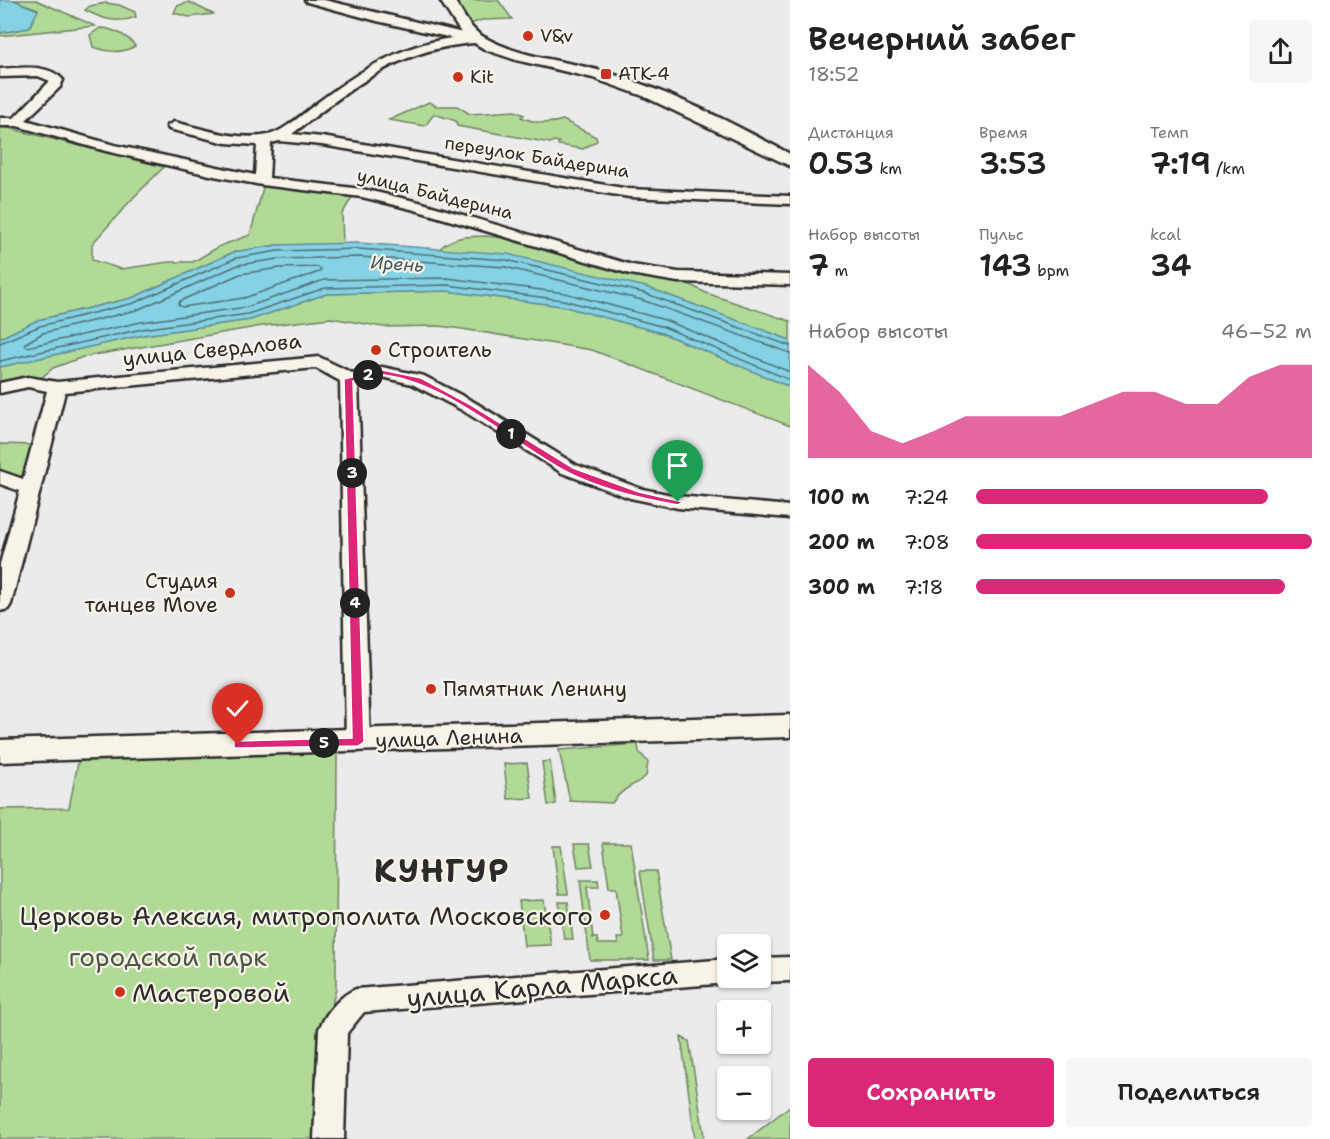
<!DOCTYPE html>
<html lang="ru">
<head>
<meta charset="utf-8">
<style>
  :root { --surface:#fff; --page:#f6f6f6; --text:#222; --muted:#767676; --accent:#db2777 }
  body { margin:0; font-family:"Shantell Sans",sans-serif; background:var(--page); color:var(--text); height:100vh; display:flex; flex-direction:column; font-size:22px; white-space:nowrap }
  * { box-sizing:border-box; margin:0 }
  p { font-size:20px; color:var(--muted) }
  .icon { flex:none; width:33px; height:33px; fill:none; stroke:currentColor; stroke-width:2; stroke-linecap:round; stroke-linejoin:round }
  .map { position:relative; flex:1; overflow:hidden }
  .panel { display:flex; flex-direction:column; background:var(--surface); width:540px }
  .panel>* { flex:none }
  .tools { position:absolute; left:717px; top:934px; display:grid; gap:12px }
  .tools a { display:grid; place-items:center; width:54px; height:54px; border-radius:6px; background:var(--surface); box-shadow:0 2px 4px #0004; font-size:30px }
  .pin { position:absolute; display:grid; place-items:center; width:51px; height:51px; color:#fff; margin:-62px -26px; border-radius:50% 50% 50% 0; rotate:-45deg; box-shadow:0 0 6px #0007 }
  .pin .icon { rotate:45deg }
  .km { position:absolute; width:30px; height:30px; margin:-15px; border-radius:50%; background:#222; color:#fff; font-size:16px; line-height:30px; text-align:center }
  .round { display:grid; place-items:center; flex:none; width:63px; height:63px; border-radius:6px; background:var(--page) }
  .summary { display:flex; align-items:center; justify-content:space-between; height:102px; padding:0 18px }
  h1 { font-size:33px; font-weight:600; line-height:45px }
  .stats { display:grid; grid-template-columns:repeat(3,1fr); gap:9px; height:102px; padding:6px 18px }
  .stats div { display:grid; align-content:center }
  .stats b { font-size:30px; font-weight:600 }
  .stats small { font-size:16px; font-weight:400 }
  .stats p { font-size:16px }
  .chart { height:168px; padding:12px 18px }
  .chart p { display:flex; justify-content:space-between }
  .chart svg { width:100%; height:108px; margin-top:6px; fill:var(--accent); opacity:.7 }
  .primary-button { display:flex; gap:12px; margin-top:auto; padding:12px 18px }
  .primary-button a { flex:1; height:69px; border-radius:6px; background:var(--accent); color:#fff; font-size:24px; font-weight:600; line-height:69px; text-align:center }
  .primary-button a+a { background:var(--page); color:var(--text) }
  ul { padding:0 18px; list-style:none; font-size:20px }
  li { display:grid; grid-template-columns:96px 72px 1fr; align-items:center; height:45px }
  li i { height:15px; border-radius:8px; background:var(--accent) }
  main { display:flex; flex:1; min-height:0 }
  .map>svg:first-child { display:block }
  .green { fill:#b2da97; stroke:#6e8261; stroke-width:1.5 }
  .water { fill:#85d2e4; stroke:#618f9a; stroke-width:1.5 }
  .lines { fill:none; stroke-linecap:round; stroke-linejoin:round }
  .shore { stroke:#4f6e75; stroke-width:1.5 }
  .minor-casing { stroke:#2b2b2b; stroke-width:5 }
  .major-casing { stroke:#2b2b2b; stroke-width:5 }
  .minor { fill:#f7f3e8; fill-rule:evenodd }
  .major { fill:#f7f3e8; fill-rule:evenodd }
  .route { fill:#db2777; stroke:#fff; stroke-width:1.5 }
  .poi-dot { fill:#c8321e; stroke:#f7f3e8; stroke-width:2 }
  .labels { text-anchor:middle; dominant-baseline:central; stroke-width:4.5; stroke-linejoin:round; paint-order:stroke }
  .far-poi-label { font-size:18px; fill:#2b2b2b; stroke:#f7f3e8; text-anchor:start }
  .far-street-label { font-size:18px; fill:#2b2b2b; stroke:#f7f3e8 }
  .far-water-label { font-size:18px; font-style:italic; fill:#425559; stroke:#f7f3e8 }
  .street-label { font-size:21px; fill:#2b2b2b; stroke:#f7f3e8 }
  .poi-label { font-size:21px; fill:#2b2b2b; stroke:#f7f3e8; text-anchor:start }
  .near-poi-label { font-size:26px; fill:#2b2b2b; stroke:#f7f3e8; text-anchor:end }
  .near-park-label { font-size:26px; fill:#4d5746; stroke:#f7f3e8 }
  .near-street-label { font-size:26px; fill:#2b2b2b; stroke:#f7f3e8 }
  .near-district-label { font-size:33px; font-weight:bold; letter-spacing:1.5px; fill:#2b2b2b; stroke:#f7f3e8 }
</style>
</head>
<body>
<main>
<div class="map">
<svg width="790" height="1139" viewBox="0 0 790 1139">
  <rect width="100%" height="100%" fill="#ecebec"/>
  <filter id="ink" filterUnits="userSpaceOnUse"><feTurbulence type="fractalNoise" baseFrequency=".0167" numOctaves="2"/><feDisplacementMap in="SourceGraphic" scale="12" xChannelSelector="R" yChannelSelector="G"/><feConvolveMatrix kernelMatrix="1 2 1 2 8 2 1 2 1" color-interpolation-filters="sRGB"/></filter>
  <g filter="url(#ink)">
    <path class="green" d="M13 0H36L95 26 0 36V33L29 28 38 9Z
      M453 0H498L512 19 482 20 470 24Z
      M189 2 213 14 189 17 174 13 177 6Z
      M106 3 119 5 135 12 136 17C117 24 102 19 85 10L90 6Z
      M100 28C111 28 129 36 135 46 122 54 108 52 93 47L90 35Z
      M429 102 437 106H457L470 114 515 111 524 115 521 117C535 123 547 125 563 120L596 137 597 141 583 149 558 145 559 142 554 141 550 143 457 126 456 121 434 114 425 126 389 120Z
      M0 126 164 167 133 198 92 244V260L121 269 169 262H193L220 246 250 235 264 184 354 194 342 214 343 244 277 245 234 252 132 298 38 320 0 338Z
      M486 236 514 239 681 280 706 293 790 321V340L646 287 439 249C454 235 467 237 486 236Z
      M447 291 562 306 662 333 790 387V426L592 350 462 329 439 326 383 327 331 318 262 326 83 357 53 368 40 379 0 385V367L143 335 250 320 326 294Z
      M0 444 36 445 27 482 0 473Z
      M638 744 639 752 648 762 646 776C633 787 622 788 612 803L570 801 559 750Z
      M337 750 336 989 328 1021 323 1139H0V809L69 808 79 757Z
      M550 761 556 804 548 805 542 762Z
      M527 763 532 798 508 799 504 764Z
      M603 843H631L649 960H590L580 880H598L599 887H587L593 938H597L598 944H618L617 938H623L616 888H609Z
      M574 844H589L593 866 578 867Z
      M553 846H561L568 894H559Z
      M640 871H656L671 960H654Z
      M544 900 551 945 524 946 519 901Z
      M559 902H568L573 939H564Z
      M681 1037 689 1041 704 1136 700 1139H695Z
      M790 1106V1139H748Z"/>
    <path class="water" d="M0 0H13L38 10 29 28 0 33Z
      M359 243 507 254 646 287 790 340V387L662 333 562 306 447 291 326 294 250 320 143 335 0 367V338L38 320 132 298 234 252 277 245Z"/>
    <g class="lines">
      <path class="shore" d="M318 267 321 269 319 272 244 298 182 307 178 304 180 301 240 274 279 268Z
        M0 343 40 326 134 303 236 258 278 251 359 249 506 260 644 293 790 346
        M790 353 642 300 505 267 359 257 278 259 238 265 137 310 43 333 24 344 27 347 141 322 247 307 324 280 447 278 565 293 665 320 790 372
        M0 361 142 329 248 314 325 288 447 285 563 300 664 327 790 380"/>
      <g class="minor-casing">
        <path id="minor" d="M305 0H324L463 33 465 36H478L480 39 474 43C392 50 354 88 292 134L322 137 629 189 790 196V204L629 197 322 145 279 141 271 143 269 178 362 189 419 202 632 265 678 272 790 275V285L678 282 630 274 415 210 362 197 262 185 214 176 106 151 17 126H0V118H14L50 81 38 76 0 77V69C20 68 48 63 63 80L60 87 26 120 114 145 255 175 257 145 226 143 169 129 167 126 174 122C204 129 237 141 268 135 284 132 307 110 321 100 361 70 401 45 452 38L377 21 307 2Z
          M319 357 352 373 382 367 424 376 474 402 576 465 642 489 678 496 790 506V518L678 508 630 498 562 473 462 410 412 384 382 377 358 382 370 742 366 748 358 751 350 748 346 742 340 381 316 368 65 392 11 604 8 609 0 611V564L20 491 0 484V471L23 479 47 391 28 387 0 393V383L28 377 57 382Z
          M790 957V981L760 982 750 978H760V958Z
          M728 959V978H738L728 983 364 1012 347 1033 344 1139H314L319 1029C326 1013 340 995 356 989Z"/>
      </g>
      <g class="major-casing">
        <path id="major" d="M440 0H454C462 12 469 28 482 36 519 58 565 60 605 72 670 91 730 122 790 154V166L643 96 593 78 516 60 486 50 463 36Z
          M790 715V737L0 762V740Z"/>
      </g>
      <use href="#minor" class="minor"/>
      <use href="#major" class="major"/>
    </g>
  </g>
  <path class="route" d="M382 370 421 378 471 405 573 468 639 492 683 502 678 505C640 498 599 489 565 471 510 441 447 383 384 375 374 374 362 379 353 381L364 742 358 746 234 748V742L238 741 352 738 344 379Z"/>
  <g class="poi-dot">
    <circle cx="528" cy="36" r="6"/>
    <rect x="600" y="68" width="12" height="12" rx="3"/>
    <circle cx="458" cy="77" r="6"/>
    <circle cx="376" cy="350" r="6"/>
    <circle cx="230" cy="593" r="6"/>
    <circle cx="431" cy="689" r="6"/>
    <circle cx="605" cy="915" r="6"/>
    <circle cx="120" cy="992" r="6"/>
  </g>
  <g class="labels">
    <g class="far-poi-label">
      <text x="540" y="36">V&amp;v</text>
      <text x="618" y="74">АТК-4</text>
      <text x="470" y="77">Kit</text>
    </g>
    <g class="far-street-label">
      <text transform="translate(537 157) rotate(9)">переулок Байдерина</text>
      <text transform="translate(435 194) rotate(14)">улица Байдерина</text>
    </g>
    <g class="far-water-label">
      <text transform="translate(397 264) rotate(4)">Ирень</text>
    </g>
    <g class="street-label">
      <text transform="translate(212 350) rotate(-6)">улица Свердлова</text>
      <text transform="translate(449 738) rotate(-2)">улица Ленина</text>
    </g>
    <g class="poi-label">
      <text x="388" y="350">Строитель</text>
      <text x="218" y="581" text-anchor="end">Студия<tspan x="218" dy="24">танцев Move</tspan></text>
      <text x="443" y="689">Пямятник Ленину</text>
    </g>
    <g class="near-poi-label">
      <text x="593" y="915">Церковь Алексия, митрополита Московского</text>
      <text x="132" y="992" text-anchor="start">Мастеровой</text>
    </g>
    <g class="near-park-label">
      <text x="168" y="956">городской парк</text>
    </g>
    <g class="near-street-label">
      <text transform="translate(542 986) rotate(-5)">улица Карла Маркса</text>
    </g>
    <g class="near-district-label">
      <text x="442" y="870">КУНГУР</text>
    </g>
  </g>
</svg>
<div class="tools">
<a><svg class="icon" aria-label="layers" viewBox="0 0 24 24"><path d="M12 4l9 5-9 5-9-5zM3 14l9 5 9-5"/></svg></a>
<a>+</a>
<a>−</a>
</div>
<div class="pin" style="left:678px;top:502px;background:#1e9e55"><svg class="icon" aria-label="arrive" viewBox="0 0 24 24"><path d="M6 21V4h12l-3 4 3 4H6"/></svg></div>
<div class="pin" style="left:238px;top:745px;background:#d93025"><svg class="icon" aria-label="check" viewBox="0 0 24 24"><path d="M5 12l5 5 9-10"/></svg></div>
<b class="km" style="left:511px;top:434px">1</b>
<b class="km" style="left:368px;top:375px">2</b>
<b class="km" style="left:352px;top:473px">3</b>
<b class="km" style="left:355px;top:603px">4</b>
<b class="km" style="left:324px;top:743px">5</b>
</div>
<section class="panel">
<div class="summary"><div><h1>Вечерний забег</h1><p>18:52</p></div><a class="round"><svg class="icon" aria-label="share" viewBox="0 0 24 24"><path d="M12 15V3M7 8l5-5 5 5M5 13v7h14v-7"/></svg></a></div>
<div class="stats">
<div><p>Дистанция</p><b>0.53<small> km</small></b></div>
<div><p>Время</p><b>3:53</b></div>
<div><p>Темп</p><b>7:19<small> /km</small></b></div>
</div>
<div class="stats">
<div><p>Набор высоты</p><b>7<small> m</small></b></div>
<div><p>Пульс</p><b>143<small> bpm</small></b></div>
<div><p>kcal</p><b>34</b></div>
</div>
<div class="chart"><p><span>Набор высоты</span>46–52 m</p>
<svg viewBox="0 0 160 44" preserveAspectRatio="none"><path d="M0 44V6L10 17L20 33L30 38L40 33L50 27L60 27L70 27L80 27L90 22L100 17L110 17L120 22L130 22L140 11L150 6L160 6V44z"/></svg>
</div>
<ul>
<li><b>100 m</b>7:24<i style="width:87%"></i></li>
<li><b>200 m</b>7:08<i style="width:100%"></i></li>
<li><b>300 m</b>7:18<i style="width:92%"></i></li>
</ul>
<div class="primary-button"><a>Сохранить</a><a>Поделиться</a></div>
</section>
</main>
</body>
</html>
